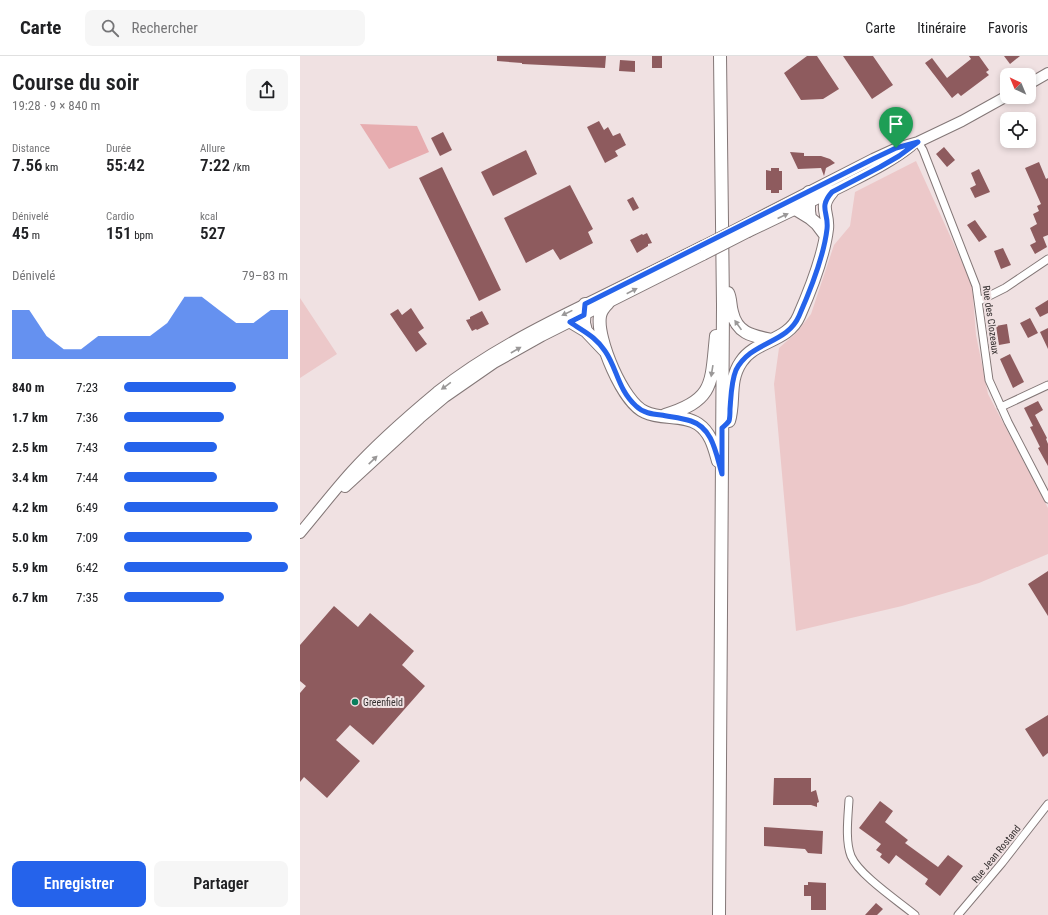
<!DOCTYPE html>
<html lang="fr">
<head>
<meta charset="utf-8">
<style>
  :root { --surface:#fff; --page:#f6f6f6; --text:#202124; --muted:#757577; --line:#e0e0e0; --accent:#2563eb }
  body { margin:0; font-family:"Roboto Condensed",sans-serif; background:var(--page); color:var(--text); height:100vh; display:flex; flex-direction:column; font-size:15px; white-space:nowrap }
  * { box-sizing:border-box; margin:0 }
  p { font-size:13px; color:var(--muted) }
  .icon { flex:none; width:22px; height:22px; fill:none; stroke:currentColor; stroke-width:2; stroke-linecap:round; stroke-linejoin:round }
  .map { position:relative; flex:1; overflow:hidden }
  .panel { display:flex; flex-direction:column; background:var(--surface); width:300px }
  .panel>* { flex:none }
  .needle { width:26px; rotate:316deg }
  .buttons { position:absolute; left:700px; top:12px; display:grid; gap:8px }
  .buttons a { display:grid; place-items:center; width:36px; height:36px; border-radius:8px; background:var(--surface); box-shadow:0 2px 6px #0003; font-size:20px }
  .pin { position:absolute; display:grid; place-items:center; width:34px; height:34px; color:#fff; margin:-41px -17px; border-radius:50% 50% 50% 0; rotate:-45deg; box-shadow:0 0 4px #0007 }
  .pin .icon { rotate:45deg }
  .round { display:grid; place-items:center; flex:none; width:42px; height:42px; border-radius:8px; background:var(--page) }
  .overview { display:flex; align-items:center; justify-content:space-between; height:68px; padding:0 12px }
  h1 { font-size:22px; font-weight:600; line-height:30px }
  .figures { display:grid; grid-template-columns:repeat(3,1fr); gap:6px; height:68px; padding:4px 12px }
  .figures div { display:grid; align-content:center }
  .figures b { font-size:17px; font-weight:600 }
  .figures small { font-size:11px; font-weight:400 }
  .figures p { font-size:11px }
  .chart { height:112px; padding:8px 12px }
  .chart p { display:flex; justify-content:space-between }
  .chart svg { width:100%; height:72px; margin-top:4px; fill:var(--accent); opacity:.7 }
  .cta { display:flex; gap:8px; margin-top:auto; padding:8px 12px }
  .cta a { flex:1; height:46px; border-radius:8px; background:var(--accent); color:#fff; font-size:16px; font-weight:600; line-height:46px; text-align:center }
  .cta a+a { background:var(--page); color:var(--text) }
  ul { padding:0 12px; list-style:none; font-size:13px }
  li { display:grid; grid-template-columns:64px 48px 1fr; align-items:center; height:30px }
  li i { height:10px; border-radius:5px; background:var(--accent) }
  header { display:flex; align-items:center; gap:24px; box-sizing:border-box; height:56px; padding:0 20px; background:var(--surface); border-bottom:1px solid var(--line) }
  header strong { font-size:19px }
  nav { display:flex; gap:22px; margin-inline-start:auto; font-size:14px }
  .search { width:280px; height:36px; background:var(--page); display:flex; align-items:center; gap:10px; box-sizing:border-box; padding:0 14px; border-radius:8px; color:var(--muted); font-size:15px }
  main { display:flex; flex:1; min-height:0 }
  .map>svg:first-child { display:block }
  .green { fill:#ecc8c9 }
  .water { fill:#e7adb0 }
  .building { fill:#8e5b5e }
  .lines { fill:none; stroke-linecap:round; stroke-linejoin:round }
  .minor-casing { stroke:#837777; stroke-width:9 }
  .secondary-casing { stroke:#837777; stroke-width:12 }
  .primary-casing { stroke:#837777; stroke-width:14 }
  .minor { stroke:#fff; stroke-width:7 }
  .secondary { stroke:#fff; stroke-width:10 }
  .primary { stroke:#fff; stroke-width:12 }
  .secondary-bridge-casing { stroke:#837777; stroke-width:12; stroke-linecap:butt }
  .secondary-bridge { stroke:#fff; stroke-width:10 }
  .oneway { fill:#9a9898 }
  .route-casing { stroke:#fff; stroke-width:8 }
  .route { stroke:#2563eb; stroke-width:5 }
  .poi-dot { fill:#087e5c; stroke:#f0e1e2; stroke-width:1.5 }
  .labels { text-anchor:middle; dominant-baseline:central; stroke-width:4; stroke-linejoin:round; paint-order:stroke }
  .street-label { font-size:10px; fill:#363131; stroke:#f0e1e2 }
  .poi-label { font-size:10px; fill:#363131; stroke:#f0e1e2; text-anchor:start }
</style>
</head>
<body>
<header>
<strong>Carte</strong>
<div class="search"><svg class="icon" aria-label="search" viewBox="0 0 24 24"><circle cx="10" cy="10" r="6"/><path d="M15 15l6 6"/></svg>Rechercher</div>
<nav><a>Carte</a><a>Itinéraire</a><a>Favoris</a></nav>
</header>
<main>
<section class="panel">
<div class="overview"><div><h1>Course du soir</h1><p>19:28 · 9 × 840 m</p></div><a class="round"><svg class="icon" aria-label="share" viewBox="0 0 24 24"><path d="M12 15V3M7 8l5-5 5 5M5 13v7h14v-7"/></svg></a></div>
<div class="figures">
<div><p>Distance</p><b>7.56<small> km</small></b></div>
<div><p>Durée</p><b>55:42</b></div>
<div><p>Allure</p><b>7:22<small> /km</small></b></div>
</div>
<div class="figures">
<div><p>Dénivelé</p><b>45<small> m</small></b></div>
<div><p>Cardio</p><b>151<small> bpm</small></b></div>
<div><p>kcal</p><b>527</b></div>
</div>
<div class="chart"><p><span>Dénivelé</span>79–83 m</p>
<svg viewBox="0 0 160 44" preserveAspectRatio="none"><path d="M0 44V14L10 14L20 30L30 38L40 38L50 30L60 30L70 30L80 30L90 22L100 6L110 6L120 14L130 22L140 22L150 14L160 14V44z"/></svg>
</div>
<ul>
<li><b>840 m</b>7:23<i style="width:68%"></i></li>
<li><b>1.7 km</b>7:36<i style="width:61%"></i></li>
<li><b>2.5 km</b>7:43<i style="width:57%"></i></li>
<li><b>3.4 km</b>7:44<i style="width:57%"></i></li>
<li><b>4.2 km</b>6:49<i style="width:94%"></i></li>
<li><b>5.0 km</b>7:09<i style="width:78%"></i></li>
<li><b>5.9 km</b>6:42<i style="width:100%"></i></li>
<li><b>6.7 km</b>7:35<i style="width:61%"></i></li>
</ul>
<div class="cta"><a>Enregistrer</a><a>Partager</a></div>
</section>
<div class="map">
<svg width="748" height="859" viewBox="0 0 748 859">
  <rect width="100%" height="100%" fill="#f0e1e2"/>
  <path class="green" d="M616 105 672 228 676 279 688 338 748 452V498L679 527 602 550 496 575 474 328 479 292 497 276 511 258 534 189 550 170 555 136Z
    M0 242 37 298 0 322Z"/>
  <path class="water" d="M60 68 117 70 129 96 89 113Z"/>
  <path class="building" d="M197 0H306L305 12 222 8V7L197 5Z
    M352 0H362V12H352Z
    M507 0H517L539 33 523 43 501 44 484 17Z
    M543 0H573L593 29 572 43Z
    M669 0H679L689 14 686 16 689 19 661 40 658 37 652 42 625 7 632 2 647 22 671 3Z
    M704 0H720L710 8Z
    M320 4 335 5V16L319 15Z
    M299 65 304 74 308 71 313 80 320 77 326 89 315 95 318 100 305 107 287 71Z
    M596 69H607V77H596Z
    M143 76 152 94 140 100 131 82Z
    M644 91 655 104 647 111 636 98Z
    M226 94 237 118 193 140 181 116Z
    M490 96 504 97V100H521L530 103 535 107 526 112 524 120 521 112 498 113Z
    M739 106 746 123 748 122V179L743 181 747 191 735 198 730 189 736 186 730 172 737 168 733 158 739 155 737 150 741 148 725 112Z
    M142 111 201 234 179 245 119 122Z
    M471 112H479V115H482V134H479V137H471V134H466V114L471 115Z
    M679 113 690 136 675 142 670 132 676 129 671 117Z
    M270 129 293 173 288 176 293 187 260 204 253 193 226 207 204 162Z
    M333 141 339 152 333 155 327 144Z
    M675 164 687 181 679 186 667 169Z
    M347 177 352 187 348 188V190L337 197 330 184 342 178 343 179Z
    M703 192 711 209 701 213 694 195Z
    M748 244V257L740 261 735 252Z
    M111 252 124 272 118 276 127 288 116 296 90 258 98 253 102 259Z
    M182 255 189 268 177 274 176 273 172 275 166 264 170 263V261Z
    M730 262 738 277 728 282 720 267Z
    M707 268 710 287 699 289 696 270Z
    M748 272V293L740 276Z
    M710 298 724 326 713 332 700 303Z
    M738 345 743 354 735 359 747 382 746 383 748 388V410L738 392 740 391 730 371 733 370 724 352Z
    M748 515V560L728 528Z
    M34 550 58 571 70 557 114 595 102 609 125 630 73 689 50 669 36 684 60 705 27 742 4 721 0 726V637L6 630 0 625V589Z
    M748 659V697L743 701 725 673Z
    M474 722H511V736L516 734 519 746 517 747V751L511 749H473Z
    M580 745 593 755 585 766 608 784 605 787 638 811 648 799 663 810 640 840 625 828 628 823 596 799 589 808 580 801 582 798 576 794 581 788 559 772Z
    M464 771 523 775 522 798 508 797 505 793 464 790Z
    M508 826 526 827V854H511V840H504V829H508Z
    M576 847 583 853 577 859H565Z"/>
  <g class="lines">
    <g class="minor-casing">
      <path id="minor" d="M618 86 623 94 676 230 689 324 708 366 748 443
        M679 245 705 232 748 203
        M701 351 748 329
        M549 744C548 761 545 785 551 800 559 819 598 845 615 859
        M658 859 702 807 748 748"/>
    </g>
    <g class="secondary-casing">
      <path id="secondary" d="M729 28 748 17
        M446 168 573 103 597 92 618 86 662 65 707 40
        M448 176C480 161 513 145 545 129 568 117 591 106 611 90
        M45 431 120 362 145 341 194 307 242 280 403 199
        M0 477C17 457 33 436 51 416 77 387 107 361 137 336 185 298 240 270 294 244 330 226 366 208 403 190"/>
    </g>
    <g class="primary-casing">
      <path id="primary" d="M509 136V155L510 162
        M497 154 510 162 517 168 526 180
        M428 237C431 243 430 250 432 256 437 278 453 280 472 284
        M308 247C304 251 301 254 300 260 296 282 323 347 345 356 361 364 383 358 398 368 411 377 414 391 418 405
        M285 248 284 267 286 275
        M271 266 286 275 305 295
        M365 359C415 344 411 327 416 280
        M429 365C435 346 428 325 441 306 455 284 488 286 499 260 510 235 524 199 527 173 529 156 518 152 532 136
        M419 859 423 250 420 0"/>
    </g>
    <use href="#minor" class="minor"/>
    <use href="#secondary" class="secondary"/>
    <use href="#primary" class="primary"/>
    <g class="secondary-bridge-casing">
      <path id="secondary-bridge" d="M403 190 446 168
        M403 199 448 176"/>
    </g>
    <use href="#secondary-bridge" class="secondary-bridge"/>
  </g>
  <defs><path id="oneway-solid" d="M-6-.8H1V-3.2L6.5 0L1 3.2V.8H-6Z"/></defs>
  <g class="oneway">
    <use href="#oneway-solid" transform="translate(483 160) rotate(-25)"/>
    <use href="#oneway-solid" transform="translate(332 235) rotate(-27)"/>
    <use href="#oneway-solid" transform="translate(267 257) rotate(154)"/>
    <use href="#oneway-solid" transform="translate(438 269) rotate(-125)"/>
    <use href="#oneway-solid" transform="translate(216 294) rotate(-30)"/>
    <use href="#oneway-solid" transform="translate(412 315) rotate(99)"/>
    <use href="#oneway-solid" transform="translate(146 330) rotate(144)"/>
    <use href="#oneway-solid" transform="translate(73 404) rotate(-44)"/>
  </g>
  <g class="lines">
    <g class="route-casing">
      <path id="route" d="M618 86 599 100 580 111 532 136C518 152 529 156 527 173 524 199 510 235 499 260 487 288 451 285 436 314 431 326 431 341 430 353 430 357 430 362 429 365 427 368 424 370 422 372V418C416 398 413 372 391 365 382 362 371 361 361 359 352 358 343 357 336 350 318 334 317 312 305 295 295 280 284 276 270 266L284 259 285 248 573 103 596 92Z"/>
    </g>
    <use href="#route" class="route"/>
  </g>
  <circle class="poi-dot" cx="55" cy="646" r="4"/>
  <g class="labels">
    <g class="street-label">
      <text transform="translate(691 264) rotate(82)">Rue des Clozeaux</text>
      <text transform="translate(696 798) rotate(-51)">Rue Jean Rostand</text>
    </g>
    <g class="poi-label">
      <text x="63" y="646">Greenfield</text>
    </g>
  </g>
</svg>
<div class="buttons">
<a><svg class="needle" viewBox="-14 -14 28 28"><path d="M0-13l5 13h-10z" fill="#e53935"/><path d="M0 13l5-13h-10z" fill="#757577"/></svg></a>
<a><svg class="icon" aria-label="locate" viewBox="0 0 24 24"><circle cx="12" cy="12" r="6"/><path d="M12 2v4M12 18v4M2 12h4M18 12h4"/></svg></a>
</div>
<div class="pin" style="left:596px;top:92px;background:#1e9e55"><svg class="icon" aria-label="arrive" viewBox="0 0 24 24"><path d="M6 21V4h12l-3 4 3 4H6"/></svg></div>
</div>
</main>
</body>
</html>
